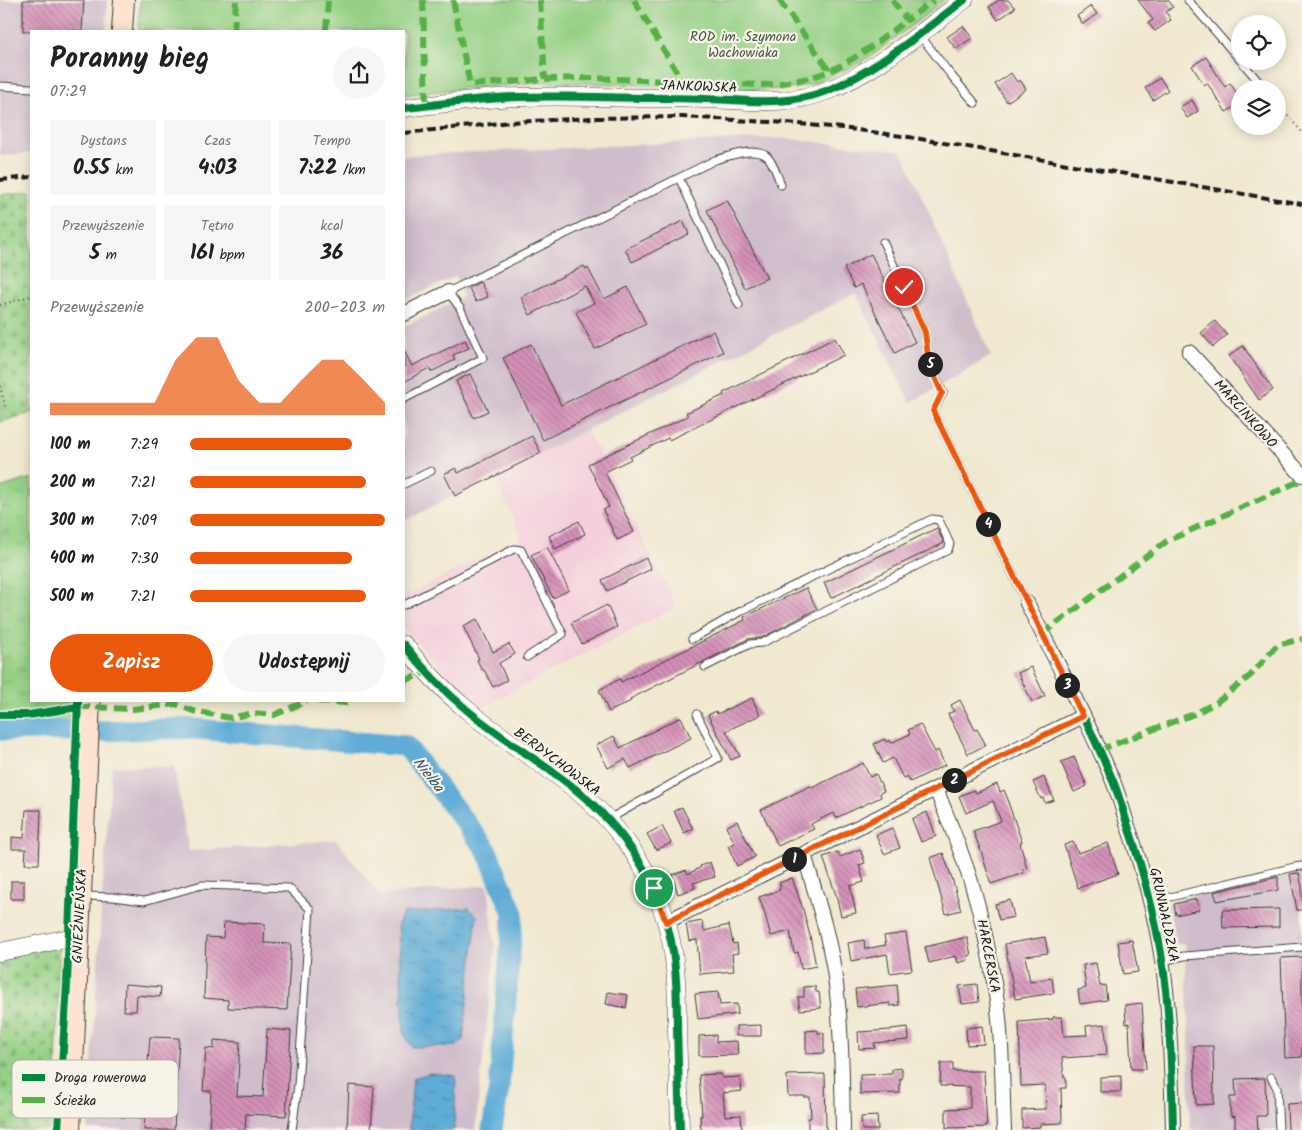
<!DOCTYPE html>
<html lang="pl">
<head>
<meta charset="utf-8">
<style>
  :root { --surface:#fff; --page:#f6f6f6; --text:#202124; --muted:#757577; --accent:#ea580c }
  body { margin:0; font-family:Kalam,sans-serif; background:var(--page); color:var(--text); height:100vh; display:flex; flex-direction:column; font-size:19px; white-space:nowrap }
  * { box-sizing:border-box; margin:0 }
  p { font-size:16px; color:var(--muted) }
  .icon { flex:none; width:28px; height:28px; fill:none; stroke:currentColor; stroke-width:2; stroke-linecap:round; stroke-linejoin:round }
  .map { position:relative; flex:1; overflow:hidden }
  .sheet { position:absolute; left:30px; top:30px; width:375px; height:672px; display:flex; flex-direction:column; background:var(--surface); border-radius:0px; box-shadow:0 2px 12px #0003 }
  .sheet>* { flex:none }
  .controls { position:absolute; left:1231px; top:15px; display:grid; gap:10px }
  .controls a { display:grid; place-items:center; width:55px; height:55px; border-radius:50%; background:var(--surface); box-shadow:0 2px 12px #0003; font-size:25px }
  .pin { position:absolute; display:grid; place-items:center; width:42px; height:42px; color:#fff; margin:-21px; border:2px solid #fff; border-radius:50%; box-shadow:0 1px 5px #0007 }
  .km { position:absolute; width:25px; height:25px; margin:-12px; border-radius:50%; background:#222; color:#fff; font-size:14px; line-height:25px; text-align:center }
  .round { display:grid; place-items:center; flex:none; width:52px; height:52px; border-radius:26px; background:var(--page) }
  .summary { display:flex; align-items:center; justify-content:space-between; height:85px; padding:0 20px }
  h1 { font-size:28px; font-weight:600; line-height:38px }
  .stats { display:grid; grid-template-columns:repeat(3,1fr); gap:8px; height:85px; padding:5px 20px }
  .stats div { display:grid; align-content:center; border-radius:0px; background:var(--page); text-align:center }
  .stats b { font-size:21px; font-weight:600 }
  .stats small { font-size:14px; font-weight:400 }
  .stats p { font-size:14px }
  .chart { height:140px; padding:10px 20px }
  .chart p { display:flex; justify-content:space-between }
  .chart svg { width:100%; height:90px; margin-top:5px; fill:var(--accent); opacity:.7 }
  .primary-button { display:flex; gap:10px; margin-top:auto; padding:10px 20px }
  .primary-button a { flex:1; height:58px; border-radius:30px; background:var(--accent); color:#fff; font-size:20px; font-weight:600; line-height:58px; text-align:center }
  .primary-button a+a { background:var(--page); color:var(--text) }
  ul { padding:0 20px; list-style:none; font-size:16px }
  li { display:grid; grid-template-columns:80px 60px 1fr; align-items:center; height:38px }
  li i { height:12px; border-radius:6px; background:var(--accent) }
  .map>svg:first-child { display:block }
  .built { fill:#f4cfdc }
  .industrial { fill:#d0bdcc }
  .grass { fill:url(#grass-tufts); stroke:#587650 }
  .cemetery { fill:url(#cemetery-stones); stroke:#587650 }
  .garden { fill:#95d085; stroke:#587650 }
  .water { fill:url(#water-ripples); stroke:#3d647a }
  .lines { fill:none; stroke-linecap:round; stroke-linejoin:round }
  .river { stroke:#5eacd7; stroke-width:21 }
  .building { fill:url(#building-back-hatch) }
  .service-casing { stroke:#3c3b37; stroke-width:9 }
  .minor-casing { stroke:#3c3b37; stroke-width:16 }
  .tertiary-casing { stroke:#3c3b37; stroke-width:19 }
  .secondary-casing { stroke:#3c3b37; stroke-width:22 }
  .path { stroke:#3c3b37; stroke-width:2; stroke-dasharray:1 4; stroke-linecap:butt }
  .service { stroke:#fff; stroke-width:7 }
  .minor { stroke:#fff; stroke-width:14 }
  .tertiary { stroke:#fff; stroke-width:18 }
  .secondary { stroke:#fee3d1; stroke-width:20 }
  .rail { stroke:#1c1c1c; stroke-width:4; stroke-dasharray:8 4; stroke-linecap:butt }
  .quiet { stroke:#55b145; stroke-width:6; stroke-dasharray:12 6; stroke-linecap:butt }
  .cycleway-casing { stroke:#f7f3e8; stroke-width:11 }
  .cycleway { stroke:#00873e; stroke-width:8 }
  .route-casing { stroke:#fff; stroke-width:10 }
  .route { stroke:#ea580c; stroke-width:6 }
  .labels { text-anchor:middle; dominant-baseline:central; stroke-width:4.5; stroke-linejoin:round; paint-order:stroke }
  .park-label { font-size:14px; fill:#465b41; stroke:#f7f3e8 }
  .street-label { font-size:14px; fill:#1c1c1c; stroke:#f7f3e8 }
  .water-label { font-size:15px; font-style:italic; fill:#365667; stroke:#f7f3e8 }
  .key { fill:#f7f3e8; stroke:#b5b2ab; stroke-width:1 }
  .key-label { font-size:14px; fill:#1c1c1c }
</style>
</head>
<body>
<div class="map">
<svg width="1302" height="1130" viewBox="0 0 1302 1130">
  <defs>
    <pattern id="grass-tufts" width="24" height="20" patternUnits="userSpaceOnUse" patternTransform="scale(1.25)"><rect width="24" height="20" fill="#95d085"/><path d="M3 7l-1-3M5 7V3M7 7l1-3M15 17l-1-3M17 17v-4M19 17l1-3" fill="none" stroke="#80b272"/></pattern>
    <pattern id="cemetery-stones" width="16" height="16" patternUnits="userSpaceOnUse" patternTransform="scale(1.25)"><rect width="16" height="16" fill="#95d085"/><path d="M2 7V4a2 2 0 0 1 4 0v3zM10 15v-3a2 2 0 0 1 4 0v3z" fill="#80b272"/></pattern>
    <pattern id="water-ripples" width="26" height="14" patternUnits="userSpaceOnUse" patternTransform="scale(1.25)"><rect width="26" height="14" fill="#5eacd7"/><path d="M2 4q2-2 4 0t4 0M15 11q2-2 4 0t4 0" fill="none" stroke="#4d8bae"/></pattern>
    <pattern id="building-back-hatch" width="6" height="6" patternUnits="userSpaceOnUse" patternTransform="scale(1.25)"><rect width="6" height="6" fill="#d591b9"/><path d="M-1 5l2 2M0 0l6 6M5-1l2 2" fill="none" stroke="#ac7696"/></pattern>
  </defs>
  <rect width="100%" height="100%" fill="#f7f3e8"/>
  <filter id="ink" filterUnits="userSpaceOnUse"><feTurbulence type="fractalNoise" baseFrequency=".02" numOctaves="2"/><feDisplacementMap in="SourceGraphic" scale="10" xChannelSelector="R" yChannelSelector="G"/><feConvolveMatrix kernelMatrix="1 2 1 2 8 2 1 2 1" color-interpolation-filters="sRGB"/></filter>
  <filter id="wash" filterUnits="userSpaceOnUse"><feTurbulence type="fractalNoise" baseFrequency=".0096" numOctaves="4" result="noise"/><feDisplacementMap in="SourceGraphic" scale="20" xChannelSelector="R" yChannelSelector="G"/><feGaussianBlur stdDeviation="1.12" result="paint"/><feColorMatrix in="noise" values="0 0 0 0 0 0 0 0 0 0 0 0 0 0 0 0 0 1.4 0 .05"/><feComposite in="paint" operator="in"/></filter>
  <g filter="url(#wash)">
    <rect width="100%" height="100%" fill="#f0e8cf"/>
    <path class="built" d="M587 430 677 607 482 707 453 682 404 627V596L522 538 494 476Z"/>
    <path class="industrial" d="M0 0H107L106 31H31V153L0 156Z
      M779 138 902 151 991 356 910 403 856 293 541 453 404 521V327L463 297 456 276 404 301V157L412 155Z
      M112 766 174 767 189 851 336 840 380 895 488 885 495 951 475 1130H88L102 896Z
      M1302 860V1130H1190L1189 1037 1185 944H1177L1168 905 1172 902 1214 890 1299 873V861Z"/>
    <path class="grass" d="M31 478V701H74L73 723 20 725 0 723V488Z"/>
    <path class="cemetery" d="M31 191V413L0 422V195Z
      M60 946 54 1130H0V958Z"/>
    <path class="garden" d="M140 0H945L873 55 848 69 809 85 790 89 753 90 677 86 545 82 468 88 404 95V31H139Z"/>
    <path class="water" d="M0 723 20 725 73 723V738L0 733Z
      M469 908 477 916 463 1040 457 1046 412 1047 404 1034 398 925 403 913Z
      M431 1073 456 1076 454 1130H409L413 1078Z"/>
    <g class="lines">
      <path class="river" d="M0 730 103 731 183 728 406 746 486 849 513 913 499 1088 492 1130"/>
    </g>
    <g id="blocks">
      <path class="building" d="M23 0H84L82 31H23Z
        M999 0H1008L1015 8 998 20 989 7Z
        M1138 0H1168L1173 7 1166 12 1171 20 1155 31 1148 23 1153 20Z
        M1091 6 1097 14 1083 24 1077 16Z
        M963 26 972 38 956 49 947 37Z
        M1206 57 1225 87 1230 83 1240 98V104L1226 112 1207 83 1204 85 1192 66Z
        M1011 73 1017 82 1020 80 1026 89 1007 102 995 84Z
        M1160 78 1168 90 1153 100 1145 88Z
        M1192 100 1198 111 1187 118 1180 107Z
        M727 200 767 278 745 288 707 210Z
        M683 221 689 234 632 262 625 249Z
        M871 254 915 342 895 353 861 284 854 288 844 268Z
        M584 266 586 269 588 268 604 299 628 287 646 324 595 349 576 312 594 303 585 286 530 315 521 297Z
        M480 282 488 297 476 302 469 288Z
        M1215 321 1227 335 1213 347 1201 333Z
        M713 331 723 352 543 440 503 358 531 344 561 405Z
        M835 338 844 355 669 440 668 438 630 457 631 459 605 472 634 532 617 540 603 510 609 507 588 464 688 416 686 413 724 395 723 393Z
        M465 340 469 348 453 355 455 360 431 372 429 368 404 382V351L412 366Z
        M1243 346 1273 390 1259 400 1229 356Z
        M470 374 488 411 474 418 456 381Z
        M532 436 541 453 455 496 444 474 456 468 458 473Z
        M579 521 585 534 555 549 549 536Z
        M937 528 944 543 831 598 824 583Z
        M547 547 569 590 553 598 531 555Z
        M646 558 651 569 607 591 602 580Z
        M806 588 817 609 761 638H754L748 639 630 699 631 701 609 712 599 690 620 679 621 682 745 620 744 617Z
        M607 605 617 627 582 644 571 623Z
        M477 619 493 652 509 644 515 654 499 663 507 680 493 687 484 670H482L477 660 479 659 463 626Z
        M1031 667 1045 696 1032 702 1018 673Z
        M752 698 760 715 726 731 740 756 731 760 708 715 716 711 717 714Z
        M960 700 975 730 977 729 986 745 968 754 948 714 954 711 951 705Z
        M681 717 691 738 630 768 625 759 608 768 596 745 614 736 620 748Z
        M920 724 935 752 938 750 945 765 910 782 907 776 903 778 893 758 883 763 874 744 885 739 886 742 890 740 891 743 910 734 908 730Z
        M1074 757 1087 786 1074 792 1061 762Z
        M863 763 870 777 876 774 884 791 880 793 881 797 836 818 834 813 829 815 811 824 814 829 778 846 761 810 810 786 812 788Z
        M1044 777 1054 800 1045 803 1043 798 1041 799 1033 782Z
        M997 784 1000 792 1004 790 1009 802H1008L1022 842 1020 843 1027 869 1023 870 1024 873 991 884 982 854 973 831 1001 821 993 801 966 813 959 796 974 790 976 793Z
        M682 807 693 829 684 833 674 811Z
        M26 810H41L39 864H25L26 849H12V837L24 838Z
        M927 812 936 836 921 842 912 819Z
        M737 821 755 857 737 866 728 846 735 843 726 827Z
        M662 826 671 843 656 850 647 834Z
        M892 828 900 848 884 854 876 835Z
        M1073 842 1078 853 1108 843 1118 874 1078 888 1064 845Z
        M860 849 865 863 859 865 864 882 850 886 856 913 841 916 836 895 823 857 838 852 840 857Z
        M943 853 952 878 961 910 946 914 930 858Z
        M710 862 715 877 693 883 695 888 678 894 672 875 686 870 688 874 701 867 700 866Z
        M1299 873 1302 887V910H1297L1290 874Z
        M1278 877V890L1217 901 1214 892Z
        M792 878 803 909 810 936 816 966 801 969 798 952 794 953 790 931 771 936 764 911 759 897 780 890 779 887 781 886 779 883Z
        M11 881H24V899H11Z
        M1197 899 1199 910 1176 915 1174 904Z
        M1010 900 1014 917 999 920 995 904Z
        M1279 909V927L1223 928 1222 910Z
        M702 921 704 931 729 925 733 944 737 943 738 953 732 954 734 971 700 974 697 940 689 941 686 924Z
        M224 922 265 924 264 943 291 944 287 1010 228 1008V1000L204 998 206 937 223 938Z
        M906 933 912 970 890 973 887 954 851 961 848 943 864 940 865 949 886 945 884 936Z
        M967 937 971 955 967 956 968 960 958 963 957 958H955V956L929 963 925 947Z
        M1045 937 1048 953 1025 956 1030 982 1052 978 1054 993 1015 999 1005 944Z
        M1132 940 1138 972 1123 974 1118 942Z
        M1302 957V1057L1285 1058 1281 958Z
        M1096 963 1100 986 1105 985 1107 1000 1080 1004 1078 990 1086 988 1083 965Z
        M125 984 161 987 160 997 137 995 136 1011H124Z
        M977 984 979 1002 962 1004 959 986Z
        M897 985 899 1005 890 1006V1003L857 1007 855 989Z
        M815 986 816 992H819L821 1008 800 1010 798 997H804V987Z
        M608 992 628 995 626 1008 606 1004Z
        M718 992 720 1005 737 1004 738 1014 698 1019 695 994Z
        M1142 1003 1146 1069H1131L1129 1023 1126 1024 1125 1005Z
        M1053 1017H1062L1064 1036 1087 1035 1086 1026 1105 1024 1107 1055 1062 1058 1064 1077H1066V1088H1061L1062 1123 1040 1124V1127L1022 1128V1110L1046 1109 1045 1085 1021 1086 1019 1022 1053 1019Z
        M761 1025V1036H736V1026Z
        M982 1026 984 1044 967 1045 966 1028Z
        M908 1027 909 1040 874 1043 875 1048 859 1049 858 1032 891 1030V1029Z
        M267 1029 291 1031 286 1116 246 1114 245 1130H209L211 1091H203L206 1048 214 1049V1040L240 1042 237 1096 263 1097Z
        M818 1030V1033H824V1053L806 1054V1031Z
        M716 1035V1042L737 1041 738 1055 699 1056V1036Z
        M150 1037 179 1038 174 1130H144L145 1118 121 1117 123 1074 147 1076Z
        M1194 1046H1213L1214 1104 1196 1105Z
        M941 1063H953V1071H984L987 1127 946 1128V1109L970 1108V1087L940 1086Z
        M902 1068V1079H900V1093L860 1094V1075L892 1074V1069Z
        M721 1074 722 1078 740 1077 742 1091 723 1093 725 1116 741 1115 742 1130H701L700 1116H702L699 1075Z
        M825 1074 826 1130H808V1118H811L810 1097H804V1096H788L787 1075Z
        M1121 1076V1092H1100V1077Z
        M1265 1078 1266 1116H1257L1258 1130H1235V1116L1231 1117V1113H1230V1097H1236L1235 1079Z
        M349 1085 374 1087 371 1130H347Z
        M1302 1103V1130H1288L1287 1104Z
        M877 1116 878 1130H862L861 1117Z"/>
    </g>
  </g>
  <g filter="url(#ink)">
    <use href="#blocks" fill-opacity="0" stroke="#3c3b37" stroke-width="1"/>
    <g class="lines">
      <g class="service-casing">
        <path id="service" d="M1188 0 1240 60
          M919 34 950 74 975 103
          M1241 61 1265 89
          M0 86 31 88
          M679 178 739 305
          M883 242 925 332 929 364 943 393 933 411 1027 603
          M404 399 483 358 460 308 448 292 715 160C730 156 760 144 770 160 775 168 778 177 781 185
          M404 484 431 471
          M404 605 514 549 521 550 563 634 527 657
          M692 639 741 611 932 519 939 520 950 544 948 550 762 643 750 644 705 667
          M609 819 718 758 697 714
          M84 896 113 897 144 901 202 885 289 888 310 909 298 1085 292 1130
          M1150 902 1294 867 1302 866
          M1162 961 1184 956 1302 947
          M1271 1077 1277 1088 1279 1130"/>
      </g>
      <g class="minor-casing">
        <path id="minor" d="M404 314 448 292
          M1189 352 1302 475
          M1027 603C1056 661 1088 721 1113 781 1118 793 1122 807 1126 820 1145 875 1160 932 1166 990 1171 1036 1172 1083 1173 1130
          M936 789C949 821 962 852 972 885 984 923 991 962 997 1001 1003 1043 1002 1087 1004 1130
          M804 854C816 895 829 935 835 977 842 1028 842 1079 843 1130
          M666 922 1083 716"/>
      </g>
      <g class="tertiary-casing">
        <path id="tertiary" d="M404 108C442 104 481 98 520 97 567 95 614 98 660 98 684 98 708 99 732 100 764 102 795 103 826 91 875 72 922 32 964 0
          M404 645C423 669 444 691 467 710 498 736 533 757 565 781 618 821 658 876 671 941 677 970 677 999 677 1028 678 1062 679 1096 680 1130
          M0 952 79 936"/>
      </g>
      <g class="secondary-casing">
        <path id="secondary" d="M122 31 124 0
          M70 1130 90 701"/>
      </g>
      <path class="path" d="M1278 104 1302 132
        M0 305 31 296
        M0 386 5 406"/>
      <use href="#service" class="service"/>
      <use href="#minor" class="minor"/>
      <use href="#tertiary" class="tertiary"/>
      <use href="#secondary" class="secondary"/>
      <path class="rail" d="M404 133 511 122 593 118 682 117 787 123 842 128 909 137 1302 204
        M0 180 31 177"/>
      <path class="quiet" d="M423 0 426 106
        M453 0 470 85 545 79 593 78 762 85C787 83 813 79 836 68 862 55 884 37 907 20
        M540 0 545 79
        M634 0 678 74 680 82 677 86V98
        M779 0 825 64 827 68 825 72
        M892 0 907 20 934 0
        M234 31 236 0
        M326 31 328 0
        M1042 634 1167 541 1302 480
        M404 681 427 672
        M317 701 346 703 352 701
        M78 707H90L132 709 176 704 193 711 231 718 253 713 274 715 307 701
        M1099 750 1194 714 1217 702 1251 675 1277 645 1302 639"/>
      <g class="cycleway-casing">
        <path id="cycleway" d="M404 108C442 104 481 98 520 97 567 95 614 98 660 98 684 98 708 99 732 100 764 102 795 103 826 91 875 72 922 32 964 0
          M1027 603C1056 661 1088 721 1113 781 1118 793 1122 807 1126 820 1145 875 1160 932 1166 990 1171 1036 1172 1083 1173 1130
          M404 645C423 669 444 691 467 710 498 736 533 757 565 781 618 821 658 876 671 941 677 970 677 999 677 1028 678 1062 679 1096 680 1130
          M0 715H29L78 707
          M58 1130 67 984 78 701"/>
      </g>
      <use href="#cycleway" class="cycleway"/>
    </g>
  </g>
  <g class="lines" filter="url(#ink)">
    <g class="route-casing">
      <path id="route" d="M654 888 666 922 1083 716 933 411 942 393 929 364 925 332 904 287"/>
    </g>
    <use href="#route" class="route"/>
  </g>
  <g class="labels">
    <g class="park-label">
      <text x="743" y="37">ROD im. Szymona<tspan x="743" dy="16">Wachowiaka</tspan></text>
    </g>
    <g class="street-label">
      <text transform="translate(699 87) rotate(2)">JANKOWSKA</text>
      <text transform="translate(1245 414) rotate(48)">MARCINKOWO</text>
      <text transform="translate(557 762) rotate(37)">BERDYCHOWSKA</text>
      <text transform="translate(1164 915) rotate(78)">GRUNWALDZKA</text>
      <text transform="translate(80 916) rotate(-87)">GNIEŹNIEŃSKA</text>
      <text transform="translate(988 956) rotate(79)">HARCERSKA</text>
    </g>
    <g class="water-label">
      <text transform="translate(428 775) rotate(52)">Nielba</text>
    </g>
  </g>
  <rect x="12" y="1060" width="166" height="58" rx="8" class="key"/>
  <rect x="22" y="1074" width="23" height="7" fill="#00873e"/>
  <rect x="22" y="1097" width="23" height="6" fill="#55b145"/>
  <g class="key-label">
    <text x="54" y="1082">Droga rowerowa</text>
    <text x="54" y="1105">Ścieżka</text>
  </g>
</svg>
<div class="controls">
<a><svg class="icon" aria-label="locate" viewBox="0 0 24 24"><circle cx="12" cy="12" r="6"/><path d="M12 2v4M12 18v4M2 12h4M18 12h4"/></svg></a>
<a><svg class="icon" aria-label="layers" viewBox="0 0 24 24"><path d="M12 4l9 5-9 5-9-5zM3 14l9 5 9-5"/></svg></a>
</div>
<div class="pin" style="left:654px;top:888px;background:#1e9e55"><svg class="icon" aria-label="arrive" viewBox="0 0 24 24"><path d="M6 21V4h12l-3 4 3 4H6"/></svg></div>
<div class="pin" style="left:904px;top:287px;background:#d93025"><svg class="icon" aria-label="check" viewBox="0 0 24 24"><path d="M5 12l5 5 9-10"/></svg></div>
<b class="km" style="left:794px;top:859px">1</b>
<b class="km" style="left:954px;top:780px">2</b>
<b class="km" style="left:1067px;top:685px">3</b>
<b class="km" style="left:988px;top:524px">4</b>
<b class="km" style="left:930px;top:364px">5</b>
<section class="sheet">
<div class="summary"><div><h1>Poranny bieg</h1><p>07:29</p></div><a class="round"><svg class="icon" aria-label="share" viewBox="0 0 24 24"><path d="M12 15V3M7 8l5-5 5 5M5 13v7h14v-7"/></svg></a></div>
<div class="stats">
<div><p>Dystans</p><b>0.55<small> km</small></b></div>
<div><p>Czas</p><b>4:03</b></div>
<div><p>Tempo</p><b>7:22<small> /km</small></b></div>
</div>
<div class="stats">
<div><p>Przewyższenie</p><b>5<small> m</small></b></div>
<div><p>Tętno</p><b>161<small> bpm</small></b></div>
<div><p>kcal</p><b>36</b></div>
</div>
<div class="chart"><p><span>Przewyższenie</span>200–203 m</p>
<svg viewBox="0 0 160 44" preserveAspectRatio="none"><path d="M0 44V38L10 38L20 38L30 38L40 38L50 38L60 17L70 6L80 6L90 27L100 38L110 38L120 27L130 17L140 17L150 27L160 38V44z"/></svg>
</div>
<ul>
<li><b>100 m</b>7:29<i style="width:83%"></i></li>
<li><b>200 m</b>7:21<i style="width:90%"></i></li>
<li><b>300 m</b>7:09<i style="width:100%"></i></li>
<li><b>400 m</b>7:30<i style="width:83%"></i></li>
<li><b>500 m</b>7:21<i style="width:90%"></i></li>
</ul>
<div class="primary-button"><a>Zapisz</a><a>Udostępnij</a></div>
</section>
</div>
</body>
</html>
